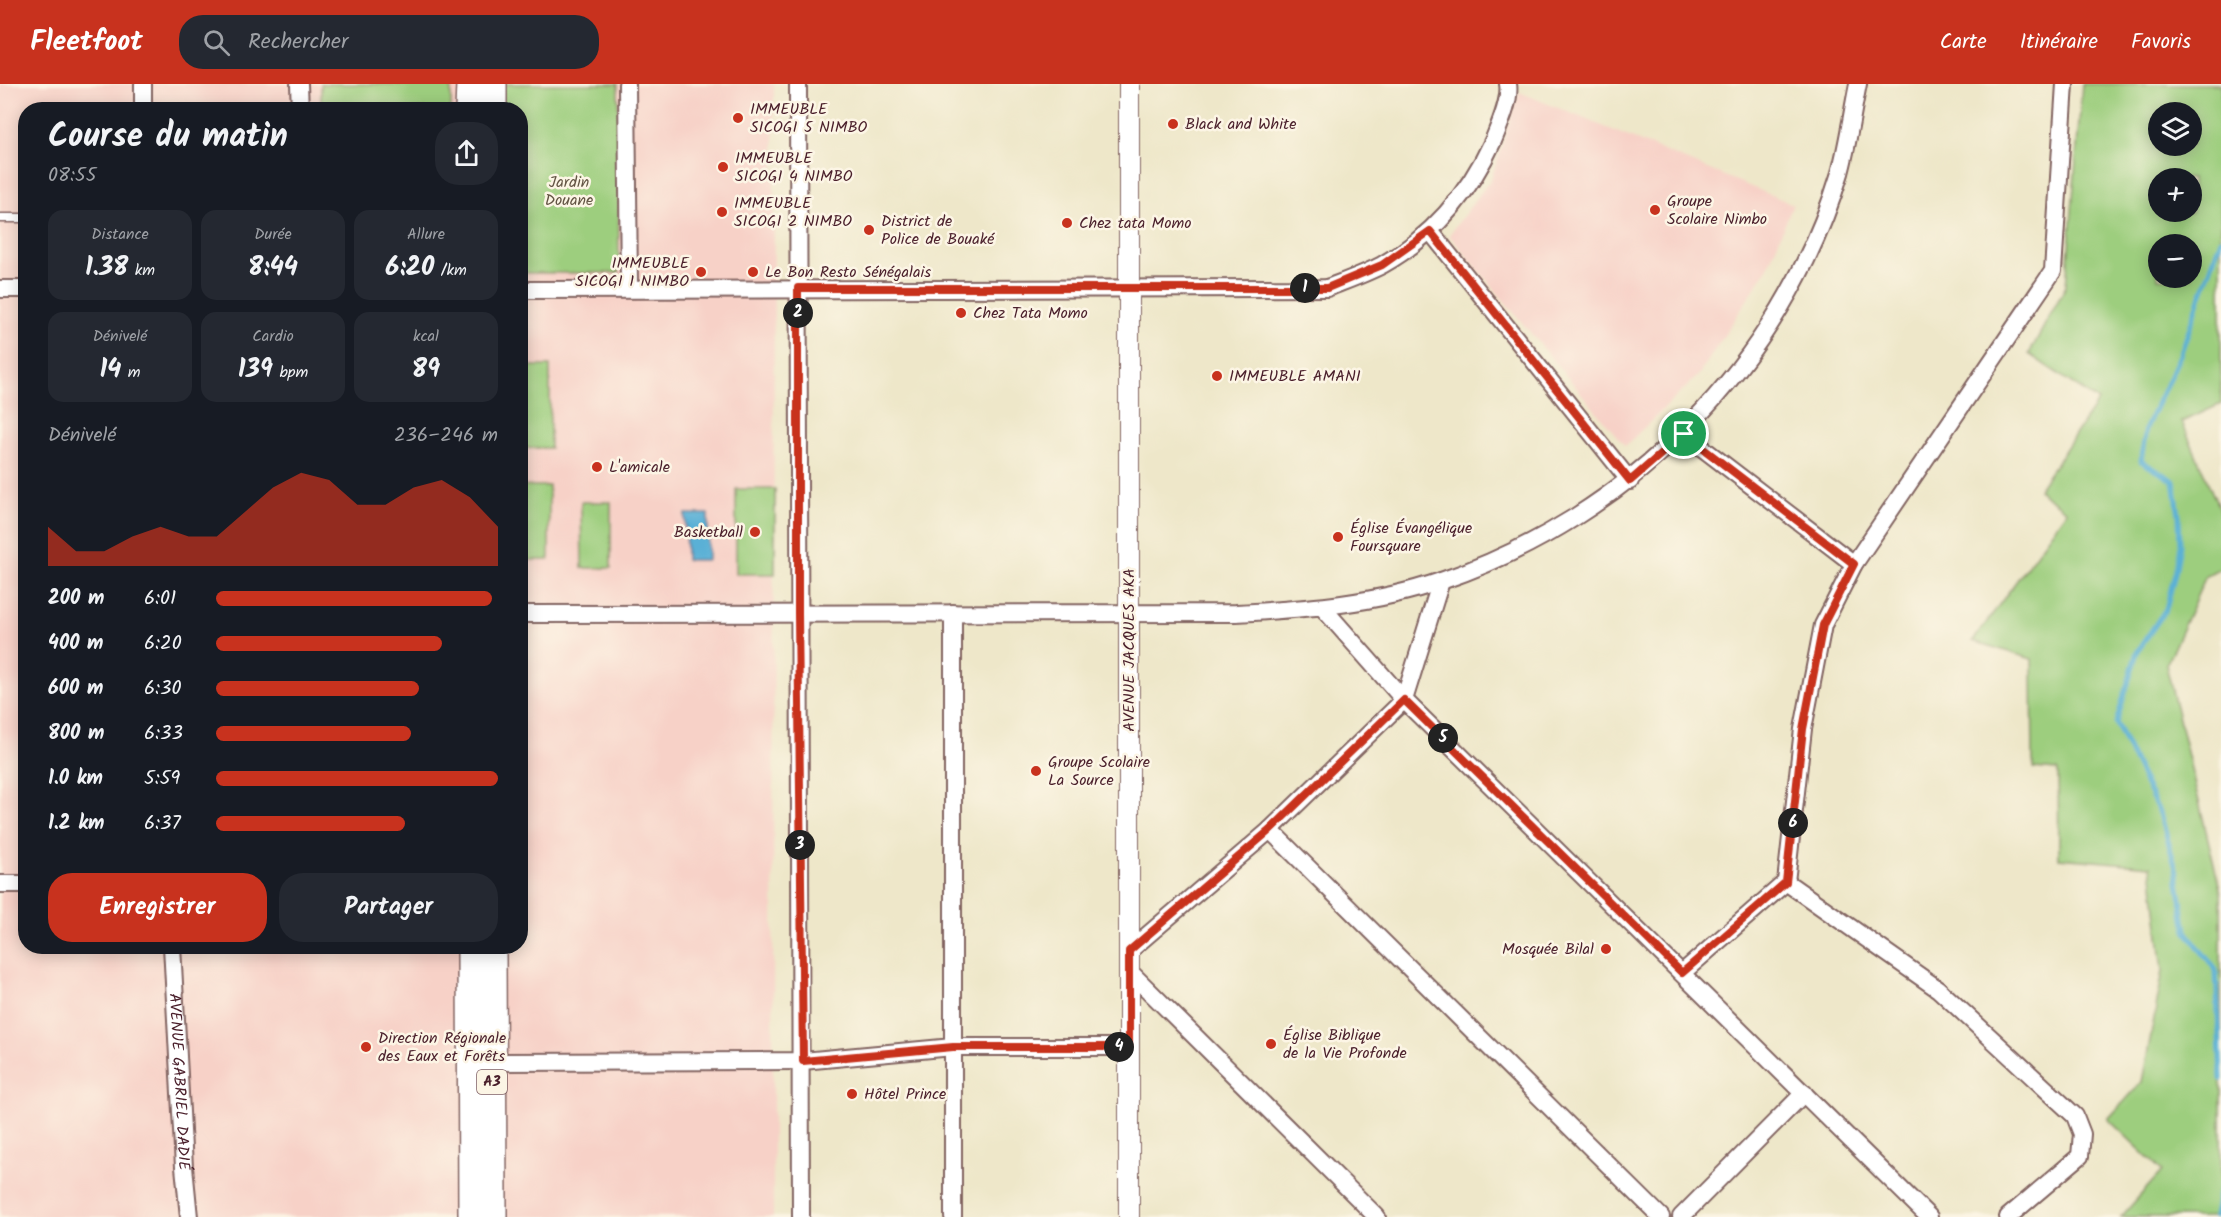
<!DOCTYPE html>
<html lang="fr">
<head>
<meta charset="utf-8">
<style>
  :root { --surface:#171b24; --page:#242831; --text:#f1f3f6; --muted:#9ea1a6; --accent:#c8321e }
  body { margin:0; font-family:Kalam,sans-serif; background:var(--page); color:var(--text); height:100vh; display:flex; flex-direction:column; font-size:22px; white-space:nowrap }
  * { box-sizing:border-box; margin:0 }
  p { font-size:20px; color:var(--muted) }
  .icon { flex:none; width:33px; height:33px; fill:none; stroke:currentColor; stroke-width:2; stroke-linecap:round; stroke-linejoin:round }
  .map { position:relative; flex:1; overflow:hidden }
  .side { position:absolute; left:18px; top:18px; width:510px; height:852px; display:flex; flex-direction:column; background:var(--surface); border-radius:24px; box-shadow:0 3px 15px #0003 }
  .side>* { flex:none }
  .controls { position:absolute; left:2148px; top:18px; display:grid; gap:12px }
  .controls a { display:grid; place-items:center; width:54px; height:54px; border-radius:50%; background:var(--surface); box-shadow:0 3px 15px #0003; font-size:30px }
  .pin { position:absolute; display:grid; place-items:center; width:51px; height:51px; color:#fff; margin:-26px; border:3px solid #fff; border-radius:50%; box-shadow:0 2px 6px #0007 }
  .km { position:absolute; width:30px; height:30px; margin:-15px; border-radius:50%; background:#222; color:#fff; font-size:16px; line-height:30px; text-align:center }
  .round { display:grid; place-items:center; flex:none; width:63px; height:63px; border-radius:24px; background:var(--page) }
  .head { display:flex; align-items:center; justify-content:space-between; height:102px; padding:0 30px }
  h1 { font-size:33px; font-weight:700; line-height:45px }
  .stats { display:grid; grid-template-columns:repeat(3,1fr); gap:9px; height:102px; padding:6px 30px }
  .stats div { display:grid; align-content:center; border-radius:15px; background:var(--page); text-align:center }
  .stats b { font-size:26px; font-weight:700 }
  .stats small { font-size:16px; font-weight:400 }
  .stats p { font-size:16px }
  .chart { height:168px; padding:12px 30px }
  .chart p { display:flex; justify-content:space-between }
  .chart svg { width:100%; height:108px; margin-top:6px; fill:var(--accent); opacity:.7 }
  .action { display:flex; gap:12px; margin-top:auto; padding:12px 30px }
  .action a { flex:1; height:69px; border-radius:24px; background:var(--accent); color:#fff; font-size:24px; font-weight:700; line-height:69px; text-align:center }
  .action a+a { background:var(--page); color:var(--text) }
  ul { padding:0 30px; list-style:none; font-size:20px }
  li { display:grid; grid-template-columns:96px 72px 1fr; align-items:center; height:45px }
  li i { height:15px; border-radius:8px; background:var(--accent) }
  header { display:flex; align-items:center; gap:36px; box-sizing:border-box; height:84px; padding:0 30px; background:var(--accent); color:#fff }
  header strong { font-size:28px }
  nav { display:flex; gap:33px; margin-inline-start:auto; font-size:21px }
  .search { width:420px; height:54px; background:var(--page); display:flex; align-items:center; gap:15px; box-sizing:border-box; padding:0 21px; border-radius:24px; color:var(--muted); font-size:22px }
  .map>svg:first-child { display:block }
  .built { fill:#f7d1c7; fill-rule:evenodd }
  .green { fill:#9dce7e; stroke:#747654; stroke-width:1.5; fill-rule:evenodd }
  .water { fill:#5ab0d6; stroke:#526880; stroke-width:1.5 }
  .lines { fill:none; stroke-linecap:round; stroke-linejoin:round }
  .stream { stroke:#5ab0d6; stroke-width:5 }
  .service-casing { stroke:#836562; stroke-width:11 }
  .minor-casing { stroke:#836562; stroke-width:20 }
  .tertiary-casing { stroke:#836562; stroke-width:22 }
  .trunk-casing { stroke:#836562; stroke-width:30 }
  .service { stroke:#fff; stroke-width:8 }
  .minor { stroke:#fff; stroke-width:16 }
  .tertiary { stroke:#fff; stroke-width:20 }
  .trunk { stroke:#fff; stroke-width:27 }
  .route-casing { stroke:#fff; stroke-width:12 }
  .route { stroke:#c8321e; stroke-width:8 }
  .poi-dot { fill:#c8321e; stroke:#fcf5e5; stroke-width:2 }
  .labels { text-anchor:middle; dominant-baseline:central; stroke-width:5; stroke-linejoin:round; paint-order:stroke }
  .shield { fill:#fcf5e5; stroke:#7f5f63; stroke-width:1.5 }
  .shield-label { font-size:15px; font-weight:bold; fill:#4a1f2b }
  .poi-label { font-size:16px; fill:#4a1f2b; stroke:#fcf5e5; text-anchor:start }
  .park-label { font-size:16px; fill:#635444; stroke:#fcf5e5 }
  .street-label { font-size:16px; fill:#4a1f2b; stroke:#fcf5e5 }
</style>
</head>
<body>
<header>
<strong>Fleetfoot</strong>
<div class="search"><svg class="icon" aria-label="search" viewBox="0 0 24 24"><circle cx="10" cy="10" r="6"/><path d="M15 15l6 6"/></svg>Rechercher</div>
<nav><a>Carte</a><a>Itinéraire</a><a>Favoris</a></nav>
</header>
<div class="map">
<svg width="2221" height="1133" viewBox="0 0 2221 1133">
  <rect width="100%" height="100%" fill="#fcf5e5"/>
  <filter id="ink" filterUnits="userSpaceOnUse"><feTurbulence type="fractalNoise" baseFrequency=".0167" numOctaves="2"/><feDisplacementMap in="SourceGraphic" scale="12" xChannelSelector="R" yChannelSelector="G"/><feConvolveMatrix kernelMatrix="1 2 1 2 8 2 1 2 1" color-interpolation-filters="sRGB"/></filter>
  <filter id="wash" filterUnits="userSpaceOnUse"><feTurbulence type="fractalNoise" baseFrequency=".008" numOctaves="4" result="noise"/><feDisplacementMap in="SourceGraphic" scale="24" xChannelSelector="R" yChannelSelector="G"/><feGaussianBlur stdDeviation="1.35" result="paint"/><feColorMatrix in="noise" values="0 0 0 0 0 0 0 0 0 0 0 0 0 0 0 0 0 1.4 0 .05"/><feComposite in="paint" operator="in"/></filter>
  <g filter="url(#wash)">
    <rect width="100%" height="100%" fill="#eee7c9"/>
    <path class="built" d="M0 0H774L773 1133H0ZM26 26H520V862H26Z
      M1519 8 1793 120 1767 185 1698 292 1625 362 1449 151 1491 95Z"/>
    <path class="green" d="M321 0H451V25H321Z
      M489 0H618L619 189H521L520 26 489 25Z
      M2082 0H2221V320L2182 338 2221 429V484L2206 492 2166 581 2221 809V1133H2121L2162 1087 2108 1035 2142 998 2163 887 2151 782 2059 774 2058 686 2033 684 2032 575 1973 557 2067 427 2038 406 2098 317 2029 270 2066 202ZM2158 28H2192V62H2158ZM2158 94H2192V128H2158ZM2192 160V194H2158V160Z
      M521 282H550V364H521Z
      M521 402H549V476H521Z
      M736 405H775V490H736Z
      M581 418H611V484H582Z"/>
    <path class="water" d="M685 430H708V476H686Z"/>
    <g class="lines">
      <path class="stream" d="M2221 155 2180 271 2146 344 2141 377 2174 397 2179 431 2180 461 2175 489 2166 525 2137 568 2116 639 2161 732 2176 785 2186 847 2216 886 2221 995
        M2215 1133 2221 1100"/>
    </g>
  </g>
  <g filter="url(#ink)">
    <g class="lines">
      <g class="service-casing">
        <path id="service" d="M0 134H26"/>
      </g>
      <g class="minor-casing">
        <g id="minor">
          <path d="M143 0V26"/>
          <path d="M299 0 300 26"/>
          <path d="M627 0 629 204"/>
          <path d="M798 0 801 1133"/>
          <path d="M1430 147 1630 397"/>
          <path d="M0 205H26"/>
          <path d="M520 206 1327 204C1345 197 1365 190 1382 181 1432 153 1469 109 1493 57 1499 42 1511 16 1508 0"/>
          <path d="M1684 350 1854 480"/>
          <path d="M1323 524 1404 616 1929 1133"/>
          <path d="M520 530 1236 529C1306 525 1375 520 1441 497 1630 433 1782 280 1840 89 1848 60 1852 29 1858 0"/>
          <path d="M1270 746 1661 1133"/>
          <path d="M1786 798 1938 905 2075 1032 2082 1050 2080 1072 2008 1133"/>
          <path d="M0 800H26"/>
          <path id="s1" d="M172 862 184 1083 189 1133"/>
          <path d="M1129 867 1270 746 1404 616 1441 497"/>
          <path d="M1129 887 1377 1133"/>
          <path d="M1682 889 1786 798 1803 645 1823 541 1854 480 2053 187 2065 0"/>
          <path d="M492 978 803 977 953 963H1129"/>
          <path d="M953 1133V529"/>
          <path d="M1681 1133 1804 1009"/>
        </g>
      </g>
      <g class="tertiary-casing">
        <path id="tertiary" d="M1129 0V1133"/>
      </g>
      <g class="trunk-casing">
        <path id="trunk" d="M469 26 470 0
          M493 26V0
          M471 862 472 1133
          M492 862 493 1133"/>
      </g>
      <use href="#service" class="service"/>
      <use href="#minor" class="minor"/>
      <use href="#tertiary" class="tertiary"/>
      <use href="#trunk" class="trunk"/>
    </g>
  </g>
  <g class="lines" filter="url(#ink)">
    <g class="route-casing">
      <path id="route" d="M1430 147 1630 397 1684 350 1854 480 1823 541 1803 645 1786 798 1682 889 1404 616 1270 746 1129 867V963H953L803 977 798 529V204H1327L1382 181Z"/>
    </g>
    <use href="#route" class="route"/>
  </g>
  <g class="poi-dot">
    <circle cx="738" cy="34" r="6"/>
    <circle cx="1173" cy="40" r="6"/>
    <circle cx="723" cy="83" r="6"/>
    <circle cx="1655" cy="126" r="6"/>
    <circle cx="722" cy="128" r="6"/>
    <circle cx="1067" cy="139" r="6"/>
    <circle cx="869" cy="146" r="6"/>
    <circle cx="701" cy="188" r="6"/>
    <circle cx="753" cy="188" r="6"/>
    <circle cx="961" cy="229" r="6"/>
    <circle cx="1217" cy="292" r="6"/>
    <circle cx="597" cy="383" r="6"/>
    <circle cx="755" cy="448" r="6"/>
    <circle cx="1338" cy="453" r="6"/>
    <circle cx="1036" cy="687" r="6"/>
    <circle cx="1606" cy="865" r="6"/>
    <circle cx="1271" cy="960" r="6"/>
    <circle cx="366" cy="963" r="6"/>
    <circle cx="852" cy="1010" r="6"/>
  </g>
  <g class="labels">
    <rect class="shield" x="477" y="986" width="30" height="24" rx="4.5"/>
    <g class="shield-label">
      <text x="492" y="998">A3</text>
    </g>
    <g class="poi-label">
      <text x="750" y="25">IMMEUBLE<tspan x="750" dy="18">SICOGI 5 NIMBO</tspan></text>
      <text x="1185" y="40">Black and White</text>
      <text x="735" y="74">IMMEUBLE<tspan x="735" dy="18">SICOGI 4 NIMBO</tspan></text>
      <text x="1667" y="117">Groupe<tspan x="1667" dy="18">Scolaire Nimbo</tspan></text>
      <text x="734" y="119">IMMEUBLE<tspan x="734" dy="18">SICOGI 2 NIMBO</tspan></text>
      <text x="881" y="137">District de<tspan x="881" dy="18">Police de Bouaké</tspan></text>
      <text x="1079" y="139">Chez tata Momo</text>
      <text x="689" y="179" text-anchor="end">IMMEUBLE<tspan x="689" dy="18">SICOGI 1 NIMBO</tspan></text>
      <text x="765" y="188">Le Bon Resto Sénégalais</text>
      <text x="973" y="229">Chez Tata Momo</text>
      <text x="1229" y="292">IMMEUBLE AMANI</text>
      <text x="609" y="383">L'amicale</text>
      <text x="1350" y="444">Église Évangélique<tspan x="1350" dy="18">Foursquare</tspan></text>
      <text x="743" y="448" text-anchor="end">Basketball</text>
      <text x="1048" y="678">Groupe Scolaire<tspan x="1048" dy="18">La Source</tspan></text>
      <text x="1594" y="865" text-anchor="end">Mosquée Bilal</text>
      <text x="1283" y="951">Église Biblique<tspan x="1283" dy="18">de la Vie Profonde</tspan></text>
      <text x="378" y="954">Direction Régionale<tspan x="378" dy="18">des Eaux et Forêts</tspan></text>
      <text x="864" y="1010">Hôtel Prince</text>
    </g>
    <g class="park-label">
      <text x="569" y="98">Jardin<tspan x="569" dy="18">Douane</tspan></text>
    </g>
    <g class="street-label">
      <text transform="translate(1129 566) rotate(-90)">AVENUE JACQUES AKA</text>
      <text stroke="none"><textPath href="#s1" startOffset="136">AVENUE GABRIEL DADIÉ</textPath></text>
    </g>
  </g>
</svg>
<div class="controls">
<a><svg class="icon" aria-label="layers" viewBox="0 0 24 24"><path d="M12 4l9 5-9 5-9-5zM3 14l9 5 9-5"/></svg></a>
<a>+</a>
<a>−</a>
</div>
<div class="pin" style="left:1684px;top:350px;background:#1e9e55"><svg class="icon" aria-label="arrive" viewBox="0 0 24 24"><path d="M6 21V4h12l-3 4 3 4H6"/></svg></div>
<b class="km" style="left:1305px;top:204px">1</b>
<b class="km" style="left:798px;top:229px">2</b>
<b class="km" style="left:800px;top:761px">3</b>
<b class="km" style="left:1119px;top:963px">4</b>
<b class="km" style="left:1443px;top:654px">5</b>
<b class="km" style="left:1793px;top:739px">6</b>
<section class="side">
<div class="head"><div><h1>Course du matin</h1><p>08:55</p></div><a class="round"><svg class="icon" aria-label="share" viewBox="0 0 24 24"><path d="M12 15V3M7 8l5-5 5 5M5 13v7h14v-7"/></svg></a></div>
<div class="stats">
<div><p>Distance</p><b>1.38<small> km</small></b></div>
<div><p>Durée</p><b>8:44</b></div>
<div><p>Allure</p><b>6:20<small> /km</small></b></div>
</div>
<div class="stats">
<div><p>Dénivelé</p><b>14<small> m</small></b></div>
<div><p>Cardio</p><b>139<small> bpm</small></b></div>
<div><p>kcal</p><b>89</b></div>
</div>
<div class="chart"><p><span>Dénivelé</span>236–246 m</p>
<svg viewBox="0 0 160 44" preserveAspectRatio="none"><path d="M0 44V28L10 38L20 38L30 32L40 28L50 32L60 32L70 22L80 12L90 6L100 9L110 19L120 19L130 12L140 9L150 16L160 28V44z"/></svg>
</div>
<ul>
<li><b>200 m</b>6:01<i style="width:98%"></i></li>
<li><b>400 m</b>6:20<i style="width:80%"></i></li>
<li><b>600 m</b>6:30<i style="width:72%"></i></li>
<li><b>800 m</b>6:33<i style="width:69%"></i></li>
<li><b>1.0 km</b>5:59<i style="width:100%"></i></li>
<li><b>1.2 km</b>6:37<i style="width:67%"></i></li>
</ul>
<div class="action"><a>Enregistrer</a><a>Partager</a></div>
</section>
</div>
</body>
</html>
